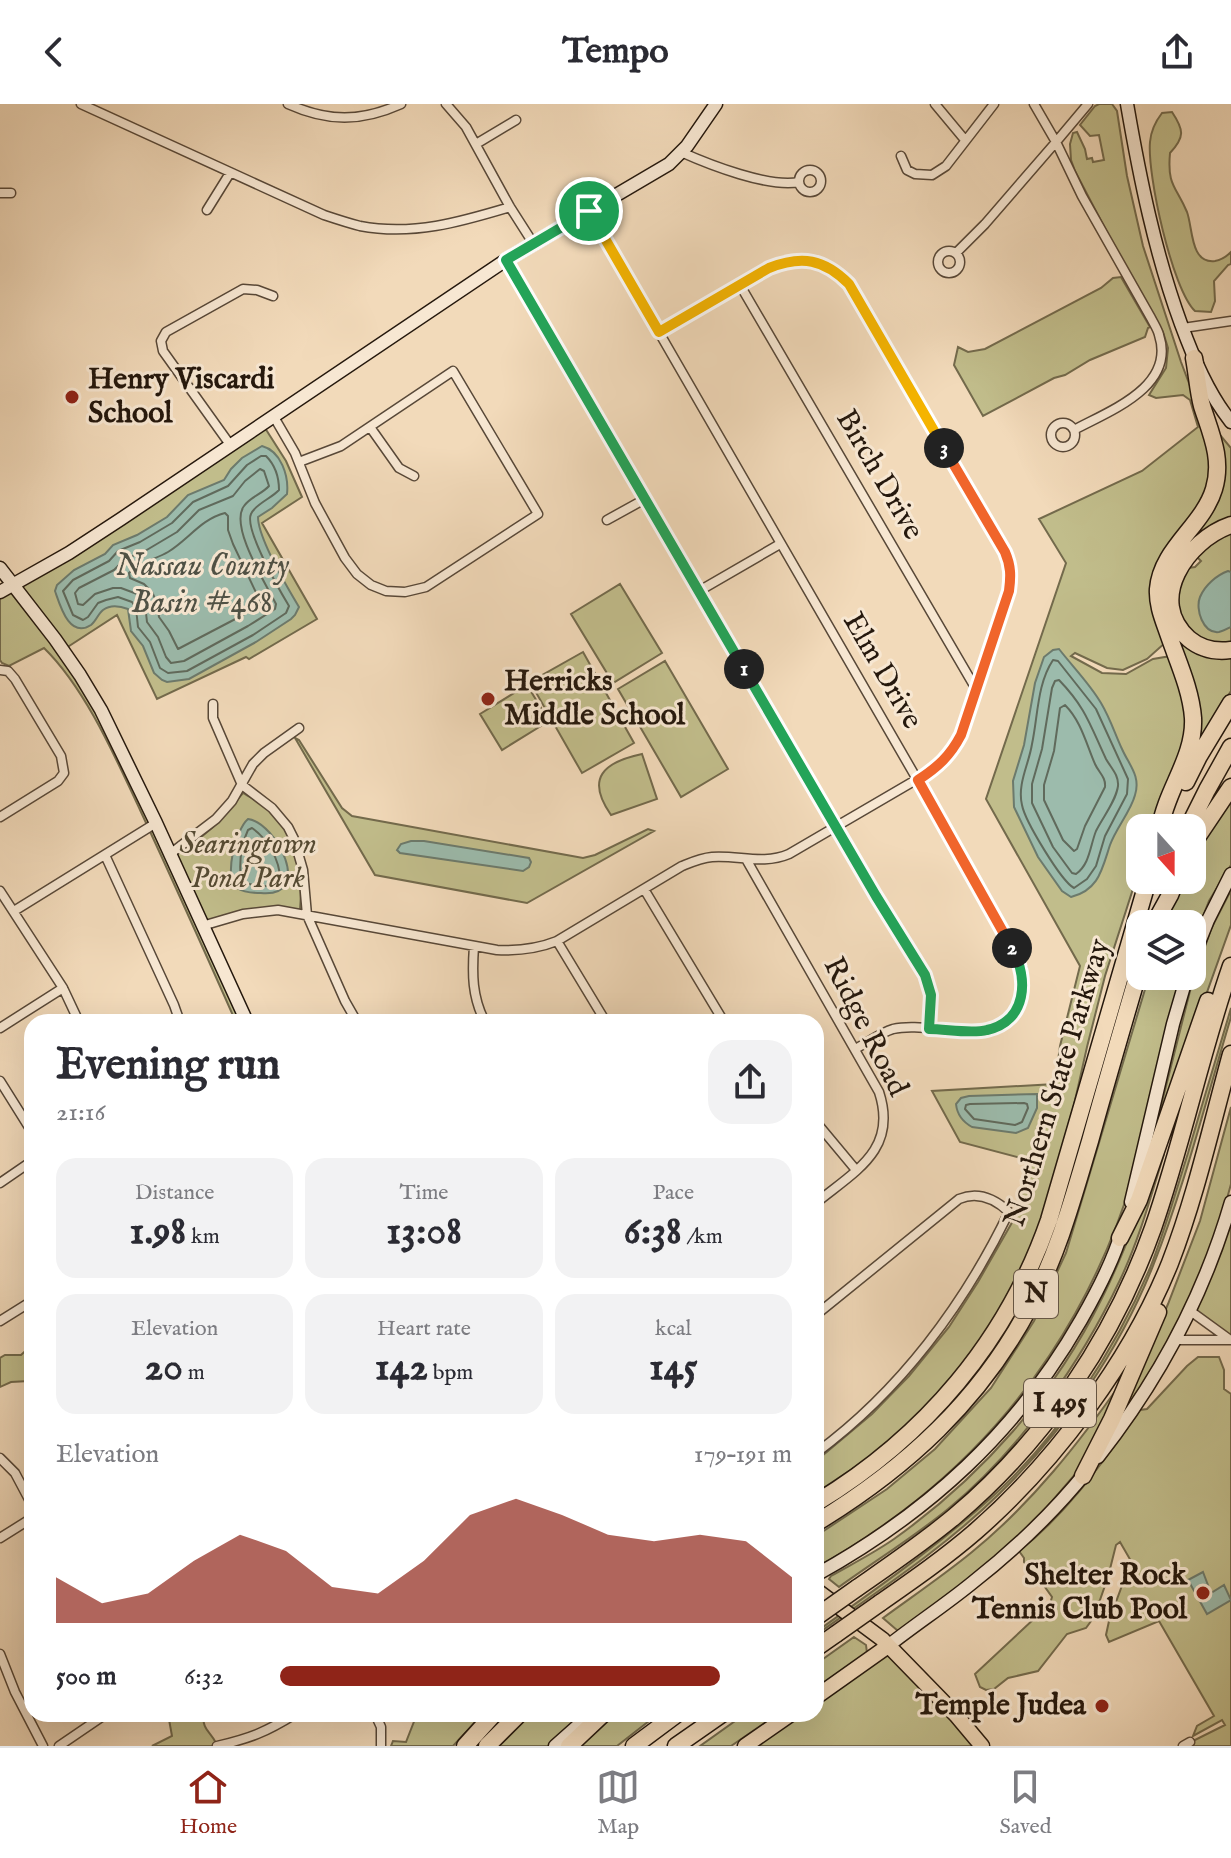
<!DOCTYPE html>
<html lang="en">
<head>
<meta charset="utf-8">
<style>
  :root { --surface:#fff; --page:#f2f2f3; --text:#2b2b33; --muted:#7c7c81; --line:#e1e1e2; --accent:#8f2418 }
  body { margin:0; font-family:"IM FELL English",serif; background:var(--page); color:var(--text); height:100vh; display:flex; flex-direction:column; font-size:30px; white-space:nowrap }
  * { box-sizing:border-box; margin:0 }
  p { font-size:26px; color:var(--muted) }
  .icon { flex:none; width:44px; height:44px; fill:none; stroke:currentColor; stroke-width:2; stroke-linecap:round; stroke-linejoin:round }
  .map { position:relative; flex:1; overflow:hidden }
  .sheet { position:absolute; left:24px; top:910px; width:800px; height:708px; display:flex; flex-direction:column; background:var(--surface); border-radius:24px; box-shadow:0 8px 32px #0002 }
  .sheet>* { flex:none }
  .needle { width:52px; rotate:159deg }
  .fabs { position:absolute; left:1126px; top:710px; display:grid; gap:16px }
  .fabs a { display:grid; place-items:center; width:80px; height:80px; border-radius:16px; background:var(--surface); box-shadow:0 8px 32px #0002; font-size:40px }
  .pin { position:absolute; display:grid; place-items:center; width:68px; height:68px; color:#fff; margin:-34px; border:4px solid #fff; border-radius:50%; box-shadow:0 2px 8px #0007 }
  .km { position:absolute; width:40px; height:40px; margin:-20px; border-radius:50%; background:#222; color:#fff; font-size:22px; line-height:40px; text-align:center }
  .round { display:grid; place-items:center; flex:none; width:84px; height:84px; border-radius:24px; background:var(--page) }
  .overview { display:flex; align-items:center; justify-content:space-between; height:136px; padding:0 32px }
  h1 { font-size:44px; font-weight:700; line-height:60px }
  .metrics { display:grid; grid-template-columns:repeat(3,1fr); gap:12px; height:136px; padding:8px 32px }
  .metrics div { display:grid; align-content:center; border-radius:20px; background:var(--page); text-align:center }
  .metrics b { font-size:40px; font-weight:700 }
  .metrics small { font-size:22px; font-weight:400 }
  .metrics p { font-size:22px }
  .chart { height:224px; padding:16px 32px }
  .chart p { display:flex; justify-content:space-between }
  .chart svg { width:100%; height:144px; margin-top:8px; fill:var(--accent); opacity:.7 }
  ul { padding:0 32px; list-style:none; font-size:26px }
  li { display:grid; grid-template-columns:128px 96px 1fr; align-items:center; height:60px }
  li i { height:20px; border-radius:10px; background:var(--accent) }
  header { display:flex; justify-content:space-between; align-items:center; height:104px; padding:0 32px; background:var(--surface); font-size:36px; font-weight:700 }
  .dock { display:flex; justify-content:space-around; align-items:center; height:112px; border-top:2px solid var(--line); background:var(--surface); font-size:22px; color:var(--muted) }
  .dock a { display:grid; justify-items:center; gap:4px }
  .dock .current { color:var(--accent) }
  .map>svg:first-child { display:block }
  .green { fill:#c1bd8b; stroke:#736a4c; stroke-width:2 }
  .water { fill:#9cbbac; stroke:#6c7a6c; stroke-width:2 }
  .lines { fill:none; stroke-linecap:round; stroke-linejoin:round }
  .shore { stroke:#606a5c; stroke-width:2 }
  .street-casing { stroke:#584838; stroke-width:11 }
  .secondary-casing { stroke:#25180d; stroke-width:15 }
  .primary-casing { stroke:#25180d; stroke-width:17 }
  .highway-casing { stroke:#25180d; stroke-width:19 }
  .street { stroke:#f7e7d2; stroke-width:8 }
  .secondary { stroke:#f7e7d2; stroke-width:12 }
  .primary { stroke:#f2daba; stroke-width:14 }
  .highway { stroke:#f2daba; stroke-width:16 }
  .highway-bridge-casing { stroke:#25180d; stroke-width:19; stroke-linecap:butt }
  .highway-bridge { stroke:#f2daba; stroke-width:16 }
  .split-1-casing { stroke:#fff; stroke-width:16 }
  .split-2-casing { stroke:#fff; stroke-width:16 }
  .split-3-casing { stroke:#fff; stroke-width:16 }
  .split-4-casing { stroke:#fff; stroke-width:16 }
  .split-1 { stroke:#22a559; stroke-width:10 }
  .split-2 { stroke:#22a559; stroke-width:10 }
  .split-3 { stroke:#f0652b; stroke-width:10 }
  .split-4 { stroke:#f5b400; stroke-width:10 }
  .poi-dot { fill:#8f2418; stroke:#f7e7d2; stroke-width:3 }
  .labels { text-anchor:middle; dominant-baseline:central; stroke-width:6; stroke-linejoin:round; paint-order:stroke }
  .shield { fill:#f7e7d2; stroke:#645648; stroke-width:2 }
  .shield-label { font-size:28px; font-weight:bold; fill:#25180d }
  .poi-label { font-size:30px; font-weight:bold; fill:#25180d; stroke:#f7e7d2; text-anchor:start }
  .street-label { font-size:30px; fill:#25180d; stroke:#f7e7d2 }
  .park-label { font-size:30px; font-style:italic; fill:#544a33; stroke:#f7e7d2 }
  .water-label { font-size:32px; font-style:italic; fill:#4f5145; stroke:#f7e7d2 }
</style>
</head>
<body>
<header><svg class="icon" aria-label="back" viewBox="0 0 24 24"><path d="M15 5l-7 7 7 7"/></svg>Tempo<svg class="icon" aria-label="share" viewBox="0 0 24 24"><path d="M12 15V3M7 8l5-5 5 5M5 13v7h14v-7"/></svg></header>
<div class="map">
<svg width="1231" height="1642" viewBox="0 0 1231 1642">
  <rect width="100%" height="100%" fill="#f2daba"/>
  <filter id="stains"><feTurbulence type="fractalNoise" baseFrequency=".0025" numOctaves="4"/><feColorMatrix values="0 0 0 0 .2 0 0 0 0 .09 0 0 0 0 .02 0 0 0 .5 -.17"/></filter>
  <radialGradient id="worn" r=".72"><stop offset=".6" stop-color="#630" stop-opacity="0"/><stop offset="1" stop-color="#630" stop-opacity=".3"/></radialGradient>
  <path class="green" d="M1099 0H1112L1117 7 1127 72 1143 142 1181 258 1204 319 1212 378 1187 425 1166 538 1147 555 1123 566 1107 564 1075 549 1071 552 1102 569 1126 570 1153 555 1171 552 1189 619 1154 724H1140V763L1105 872 1087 943 1074 1001 1041 1117 1024 1159 1000 1207 968 1254 930 1299 885 1343 816 1389V1357L872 1310 909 1272 949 1223 978 1178 1014 1115 1032 1057 960 1038 932 987 1055 980 1060 942 1080 862 986 695 1066 459 1039 415 1142 367 1198 323 1190 296 1183 291 1156 294 1149 291 1166 264 1168 244 1163 228 1131 174 1075 67 1071 56 1070 40 1073 29 1077 28 1085 45 1087 55 1092 54 1093 58 1104 56 1099 31 1090 32 1080 21 1095 2Z
    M1172 8C1184 26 1185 33 1170 49 1167 82 1176 82 1187 108 1193 124 1190 160 1215 157 1222 156 1226 153 1231 148V160L1228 161 1214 177 1215 197 1211 208 1195 207C1172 185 1147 70 1150 38 1151 26 1155 18 1162 9Z
    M1121 173 1150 223 1148 224 1145 233 1090 256 1065 271 1054 274 983 312 954 261 958 243 968 248 985 245 1101 184 1113 174Z
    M265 324 286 357 302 393 262 419 317 515 249 555 246 553 157 595 117 511 63 546 171 751 193 740 213 723 243 689C251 694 262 699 270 705 298 731 303 770 300 806L282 804 203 821 245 911 235 916C204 846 173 777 141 708 116 655 86 585 44 544L9 562 2 559 0 556V490Z
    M1215 325 1231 344V418L1196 434 1191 429 1209 405Z
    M1231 428V543L1200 538C1175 508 1169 501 1188 464L1195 463 1201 457 1197 453 1213 436Z
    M620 480 662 549 613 579 571 510Z
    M1182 533 1231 551V587L1213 615 1198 644 1175 538Z
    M583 548 634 639 582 669 530 578Z
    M665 557 728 665 681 693 618 585Z
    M527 581 549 617 502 646 480 610Z
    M295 634 299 636 342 704 352 712 583 754 595 751 648 725 654 727 527 799 375 771Z
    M642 650 657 695 611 711C585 674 604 658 642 650Z
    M1231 692V761L1209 797 1192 841V820H1165L1181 776H1192V750L1208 722Z
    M1231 786V821L1161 1017 1157 1018 1190 887 1211 825Z
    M1149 872H1180C1171 909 1161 947 1153 984 1146 1014 1142 1044 1133 1073 1095 1200 1021 1313 917 1396 893 1415 869 1432 843 1448 834 1453 826 1459 816 1462V1432L887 1385 935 1345 991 1284 1034 1217 1066 1149Z
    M1231 904V913C1206 996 1185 1081 1153 1162 1119 1247 1064 1327 998 1391 943 1445 878 1487 816 1531V1528C877 1484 938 1442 993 1392 1060 1331 1115 1246 1150 1164 1165 1126 1176 1087 1188 1049 1202 1000 1217 952 1231 904Z
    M1231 1003V1080L1220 1120 1191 1193 1157 1259 1116 1321 1168 1200 1200 1117Z
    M1162 1048 1164 1050C1151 1092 1139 1136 1120 1176 1081 1259 1019 1347 948 1405 914 1433 875 1457 839 1483L829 1475 831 1472C852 1460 874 1449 894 1435 981 1373 1055 1290 1102 1194 1126 1147 1142 1097 1162 1048Z
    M1231 1098V1236L1189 1206Z
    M32 1241V1275L29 1277 11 1278 0 1283V1254L5 1251H21Z
    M1198 1253H1219L1224 1266V1285L1231 1290V1642H1183L1225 1621 1222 1616 1193 1632 1197 1622 1214 1612 1159 1517 1109 1538 1106 1531 1109 1517 1131 1457 1120 1438 1116 1441 1108 1473 1094 1513 1086 1524 1067 1530 1038 1567 1008 1574 994 1585 986 1586 980 1583 975 1570 1050 1500 1052 1493 1037 1472 1024 1458V1454L1019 1447C1069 1408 1104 1356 1140 1306L1147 1305 1187 1262Z
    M1123 1276 1084 1360 1047 1403 1012 1438 970 1475 898 1527 883 1514C913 1492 944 1471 972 1448 1031 1400 1080 1338 1123 1276Z
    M854 1533 866 1541 867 1549 816 1584V1560Z
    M888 1542 981 1642H746L792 1610H816V1593Z
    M168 1610H204C201 1625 211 1628 216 1639L214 1642H152L172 1632Z
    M417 1610H483L453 1642H391L393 1637 406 1638Z
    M531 1610H582L548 1642H499Z
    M611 1610H658L617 1642H574Z
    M745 1610H778L731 1642H700Z"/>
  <path class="water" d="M262 342C281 347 289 372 287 390L272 404 258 413C258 433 287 483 299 503L295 511 291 515 256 538 189 575 167 578 162 576 154 569 143 542 131 527 128 505C120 502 111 500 103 506 98 510 96 517 91 521 69 535 60 501 55 487L57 481 74 466 105 450 113 441 137 431 167 413 188 391 224 376 231 365 242 354Z
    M1228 467 1231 468V523C1227 525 1223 527 1219 528 1203 530 1195 505 1200 493 1205 481 1217 471 1228 467Z
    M1059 545C1073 563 1090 580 1101 599 1110 614 1115 630 1122 645 1129 661 1141 672 1135 691 1131 707 1116 724 1110 741 1102 765 1099 786 1071 793L1062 787 1038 753 1014 703 1013 677 1024 641 1035 579 1044 553 1053 546Z
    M248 715C276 718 315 794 261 789 254 789 243 788 237 784 223 774 236 725 248 715Z
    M411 737H424L523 753 529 754 531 758 529 763 523 767 400 749 397 746 401 740Z
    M1037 990V1004L1028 1024 1016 1029 972 1023C963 1018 957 1010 956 1000L961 994 969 992Z
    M1203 1468 1211 1489 1224 1481 1231 1496 1207 1510 1188 1476Z"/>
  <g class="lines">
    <path class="shore" d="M261 352H266C275 361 279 373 279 386 272 394 254 401 251 410 244 425 280 487 289 502L286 509 253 531 187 567 168 569 160 564 150 538 138 523 136 504 132 498 118 493 106 496 98 499 88 513 83 516 73 511 63 487 73 476 109 457 118 447 140 438 172 419 193 398 228 382 247 361Z
      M260 365 264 367 269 382C262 390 250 393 244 402 229 422 266 480 276 500L275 505 248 522 184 557 171 559 166 553 158 533 147 518 145 500 137 490 121 484H113L95 490 83 501 78 500 75 489 79 484 114 466 125 455 145 447 177 428 199 406 233 392 245 377Z
      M225 409 228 412V426L233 440 261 499 243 511 178 545 169 527 159 513 157 499 152 488 144 480 130 474 129 469C138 459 156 455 168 448 188 436 201 415 225 409Z
      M1053 556 1058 557 1096 605 1128 675 1127 690 1105 732 1096 762 1087 775 1074 784C1061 777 1025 717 1022 701 1017 680 1029 660 1032 640 1038 612 1037 580 1053 556Z
      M1059 576C1086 604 1090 621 1106 655 1111 664 1119 671 1118 682 1116 697 1103 713 1096 727 1090 742 1090 760 1076 770L1072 769 1053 743 1032 699V680L1042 645 1052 584 1055 577Z
      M1065 601C1081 617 1086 639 1095 660 1099 669 1106 673 1105 683L1085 722 1077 745 1074 747 1063 736 1044 696V681L1054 647 1060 604Z
      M252 724C267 734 280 756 280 775L275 781C264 783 249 782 241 776 239 759 241 741 248 726Z
      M1024 999 1027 1000 1028 1004 1022 1018 1015 1021 974 1015 965 1005 966 1001 970 1000Z"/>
    <g class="street-casing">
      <path id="street" d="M81 0 324 111C336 115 348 119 360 122 413 132 460 118 510 103
        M288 0C328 18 361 18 401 0
        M446 0 466 23 510 103 533 139
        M935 0 965 36
        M476 40 516 16
        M681 48C710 61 769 84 799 78
        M901 52 907 66 915 70 932 71 946 62 994 0
        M799 77a11 11 0 1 1 22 0a11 11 0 1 1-22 0Z
        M0 89H11
        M207 106 230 69
        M589 107 959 748 1022 864C1024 878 1023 894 1016 906 991 945 930 916 893 925 880 929 867 939 855 945
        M938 158a11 11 0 1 1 22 0a11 11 0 1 1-22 0Z
        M956 149 985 120 1056 38 1034 0
        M506 156 833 719 925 871 931 891 929 925
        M740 181 976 585
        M1183 224 1231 217
        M274 313 295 349 315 399 345 454 357 470 371 481 386 487 405 488 426 483 538 410 453 267 341 342 299 358
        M1051 331a12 12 0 1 1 24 0a12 12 0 1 1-24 0Z
        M370 323 399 364 414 372
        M1074 326C1109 307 1176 283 1159 231 1158 226 1154 220 1151 214L1082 92 1056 38 1088 0
        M231 342 163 247 161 237 166 228 243 185 257 186 273 192
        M607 416 645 395
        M699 487 780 440
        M0 566 8 567 15 575 61 652 64 669 58 677 0 713
        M213 600V614L242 681 272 704 288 723 294 735 303 766 307 811 345 897 357 918
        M170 750 216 715 232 697 253 660 264 649 299 624
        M105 751 174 901 180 918
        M746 755 879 988C898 1046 855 1067 816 1099
        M644 785 724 918
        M0 787 63 884 79 918
        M14 807 156 719
        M202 822 243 810 278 806 497 846C519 847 537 845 557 837L682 762C692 758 701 754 712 753 739 751 763 761 789 750L938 663 949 651 961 631 1009 487C1011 472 1011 462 1005 448L849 180C824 155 802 151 769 164L659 228
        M557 837 606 918
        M474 842C472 870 472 893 485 918
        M0 924 63 884
        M0 977 32 1028
        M816 1018 856 1066
        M0 1079 32 1057
        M1189 1206 1229 1235
        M816 1211 959 1095C978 1087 995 1095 1009 1108 964 1201 900 1287 816 1349
        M0 1217 32 1197
        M1175 1236H1231
        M0 1354 15 1369 32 1401
        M0 1434 32 1414
        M0 1550 15 1588 43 1642
        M375 1610 381 1623V1642
        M59 1642 106 1610
        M217 1642C251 1634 266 1628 295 1610
        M1183 1642 1190 1638"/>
    </g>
    <g class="secondary-casing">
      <path id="secondary" d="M1127 0C1140 75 1155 149 1181 220 1194 255 1208 289 1231 318
        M0 464 55 535 80 571 101 606 156 719 247 918
        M0 488 69 449 121 415 506 156 669 60 687 42 716 0
        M1192 856 1208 816 1231 770
        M1131 1098 1173 920 1187 872
        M1098 1353C1158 1277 1204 1191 1231 1098
        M816 1471C928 1409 1017 1328 1081 1216 1097 1188 1113 1158 1122 1127
        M888 1542C916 1520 945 1501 972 1479 1014 1446 1053 1409 1087 1367
        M555 1642 591 1610"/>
    </g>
    <g class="primary-casing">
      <path id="primary" d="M816 1486 882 1535 956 1611 982 1642
        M816 1593 888 1542
        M745 1642 791 1610"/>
    </g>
    <g class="highway-casing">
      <path id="highway" d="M1231 421C1187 436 1145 496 1189 535 1201 545 1216 548 1231 546
        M1186 678 1199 652 1231 599
        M1160 724C1166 686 1195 653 1193 614 1191 586 1178 558 1169 532 1164 517 1157 502 1158 485 1161 445 1203 422 1214 385 1223 355 1211 330 1202 302 1198 287 1197 270 1194 254
        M1188 724 1207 686 1231 643
        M1192 741 1231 683
        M1154 820 1170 791 1176 776
        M1120 1134 1139 1096 1208 897
        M1083 1372 1112 1315 1158 1208
        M816 1399C925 1333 1007 1237 1049 1116L1148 776
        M816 1419C906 1364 980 1297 1030 1202 1058 1150 1073 1094 1090 1037 1106 979 1123 921 1140 863
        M857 1484C890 1461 924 1438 955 1412 1045 1336 1114 1234 1153 1124 1183 1038 1201 948 1231 862
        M880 1499C913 1476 946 1453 976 1427 1055 1358 1131 1256 1170 1159 1196 1092 1212 1019 1231 950
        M816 1544 836 1530
        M465 1642 494 1610
        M487 1642 519 1610
        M569 1642 603 1610
        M634 1642 677 1610
        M676 1642 722 1610"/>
    </g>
    <use href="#street" class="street"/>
    <use href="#secondary" class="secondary"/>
    <use href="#primary" class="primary"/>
    <use href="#highway" class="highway"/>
    <g class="highway-bridge-casing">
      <path id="highway-bridge" d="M816 1513 857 1484
        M836 1530 880 1499"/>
    </g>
    <use href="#highway-bridge" class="highway-bridge"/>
  </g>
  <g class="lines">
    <g class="split-1-casing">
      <path id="split-1" d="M589 107 506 156 744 565"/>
    </g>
    <g class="split-2-casing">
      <path id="split-2" d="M744 565 876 792 925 871 931 891 929 925C946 925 971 930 987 926 1027 917 1029 875 1012 844"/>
    </g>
    <g class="split-3-casing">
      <path id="split-3" d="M944 344 1005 448C1011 462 1011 472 1009 487L961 631C950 652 938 663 918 676L1012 844"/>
    </g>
    <g class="split-4-casing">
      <path id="split-4" d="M589 107 659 228 769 164C802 151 824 155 849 180L944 344"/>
    </g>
    <use href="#split-1" class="split-1"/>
    <use href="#split-2" class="split-2"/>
    <use href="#split-3" class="split-3"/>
    <use href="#split-4" class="split-4"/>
  </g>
  <g class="poi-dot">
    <circle cx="72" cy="293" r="8"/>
    <circle cx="488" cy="595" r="8"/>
    <circle cx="1203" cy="1489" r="8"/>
    <circle cx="1102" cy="1602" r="8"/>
  </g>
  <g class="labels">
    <g class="shield">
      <rect x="1014" y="1166" width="44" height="48" rx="6"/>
      <rect x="1024" y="1275" width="72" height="48" rx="6"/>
    </g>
    <g class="shield-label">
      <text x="1036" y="1190">N</text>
      <text x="1060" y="1299">I 495</text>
    </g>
    <g class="poi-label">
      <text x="88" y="276">Henry Viscardi<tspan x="88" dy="34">School</tspan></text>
      <text x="504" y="578">Herricks<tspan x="504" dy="34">Middle School</tspan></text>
      <text x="1187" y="1472" text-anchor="end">Shelter Rock<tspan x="1187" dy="34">Tennis Club Pool</tspan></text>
      <text x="1086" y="1602" text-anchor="end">Temple Judea</text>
    </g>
    <g class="street-label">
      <text transform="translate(879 371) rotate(60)">Birch Drive</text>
      <text transform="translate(882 567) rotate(60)">Elm Drive</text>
      <text transform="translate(865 923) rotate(63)">Ridge Road</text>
      <text transform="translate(1058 979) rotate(-73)">Northern State Parkway</text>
    </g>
    <g class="park-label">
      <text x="248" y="741">Searingtown<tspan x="248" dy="34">Pond Park</tspan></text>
    </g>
    <g class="water-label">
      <text x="202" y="462">Nassau County<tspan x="202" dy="37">Basin #468</tspan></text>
    </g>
  </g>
  <rect width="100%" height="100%" filter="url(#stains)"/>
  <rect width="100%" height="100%" fill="url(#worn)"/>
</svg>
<div class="fabs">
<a><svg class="needle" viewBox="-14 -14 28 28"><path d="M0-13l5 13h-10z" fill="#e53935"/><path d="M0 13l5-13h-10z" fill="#7c7c81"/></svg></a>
<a><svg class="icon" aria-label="layers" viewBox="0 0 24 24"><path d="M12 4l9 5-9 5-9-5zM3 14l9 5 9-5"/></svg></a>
</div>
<div class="pin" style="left:589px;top:107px;background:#1e9e55"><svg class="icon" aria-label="arrive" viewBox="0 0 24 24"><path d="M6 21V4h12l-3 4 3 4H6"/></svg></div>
<b class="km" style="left:744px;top:565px">1</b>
<b class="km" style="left:1012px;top:844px">2</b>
<b class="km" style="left:944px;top:344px">3</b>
<section class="sheet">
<div class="overview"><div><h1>Evening run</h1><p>21:16</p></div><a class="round"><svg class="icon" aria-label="share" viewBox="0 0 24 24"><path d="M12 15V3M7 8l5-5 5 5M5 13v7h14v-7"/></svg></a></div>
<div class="metrics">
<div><p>Distance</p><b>1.98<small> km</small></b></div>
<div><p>Time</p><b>13:08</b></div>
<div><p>Pace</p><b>6:38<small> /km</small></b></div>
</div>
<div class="metrics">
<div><p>Elevation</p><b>20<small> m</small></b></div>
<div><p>Heart rate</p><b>142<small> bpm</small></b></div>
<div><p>kcal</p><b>145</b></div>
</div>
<div class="chart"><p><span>Elevation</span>179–191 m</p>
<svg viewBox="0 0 160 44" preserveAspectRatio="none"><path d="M0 44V30L10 38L20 35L30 25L40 17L50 22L60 33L70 35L80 25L90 11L100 6L110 11L120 17L130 19L140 17L150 19L160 30V44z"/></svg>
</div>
<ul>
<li><b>500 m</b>6:32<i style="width:86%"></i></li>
</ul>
</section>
</div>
<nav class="dock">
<a class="current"><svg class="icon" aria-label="home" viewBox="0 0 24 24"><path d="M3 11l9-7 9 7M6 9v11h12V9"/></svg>Home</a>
<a><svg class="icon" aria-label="map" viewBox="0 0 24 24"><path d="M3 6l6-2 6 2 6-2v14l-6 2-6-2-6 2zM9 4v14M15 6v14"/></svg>Map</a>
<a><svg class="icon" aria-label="saved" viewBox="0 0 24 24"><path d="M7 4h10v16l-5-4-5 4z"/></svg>Saved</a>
</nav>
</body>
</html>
